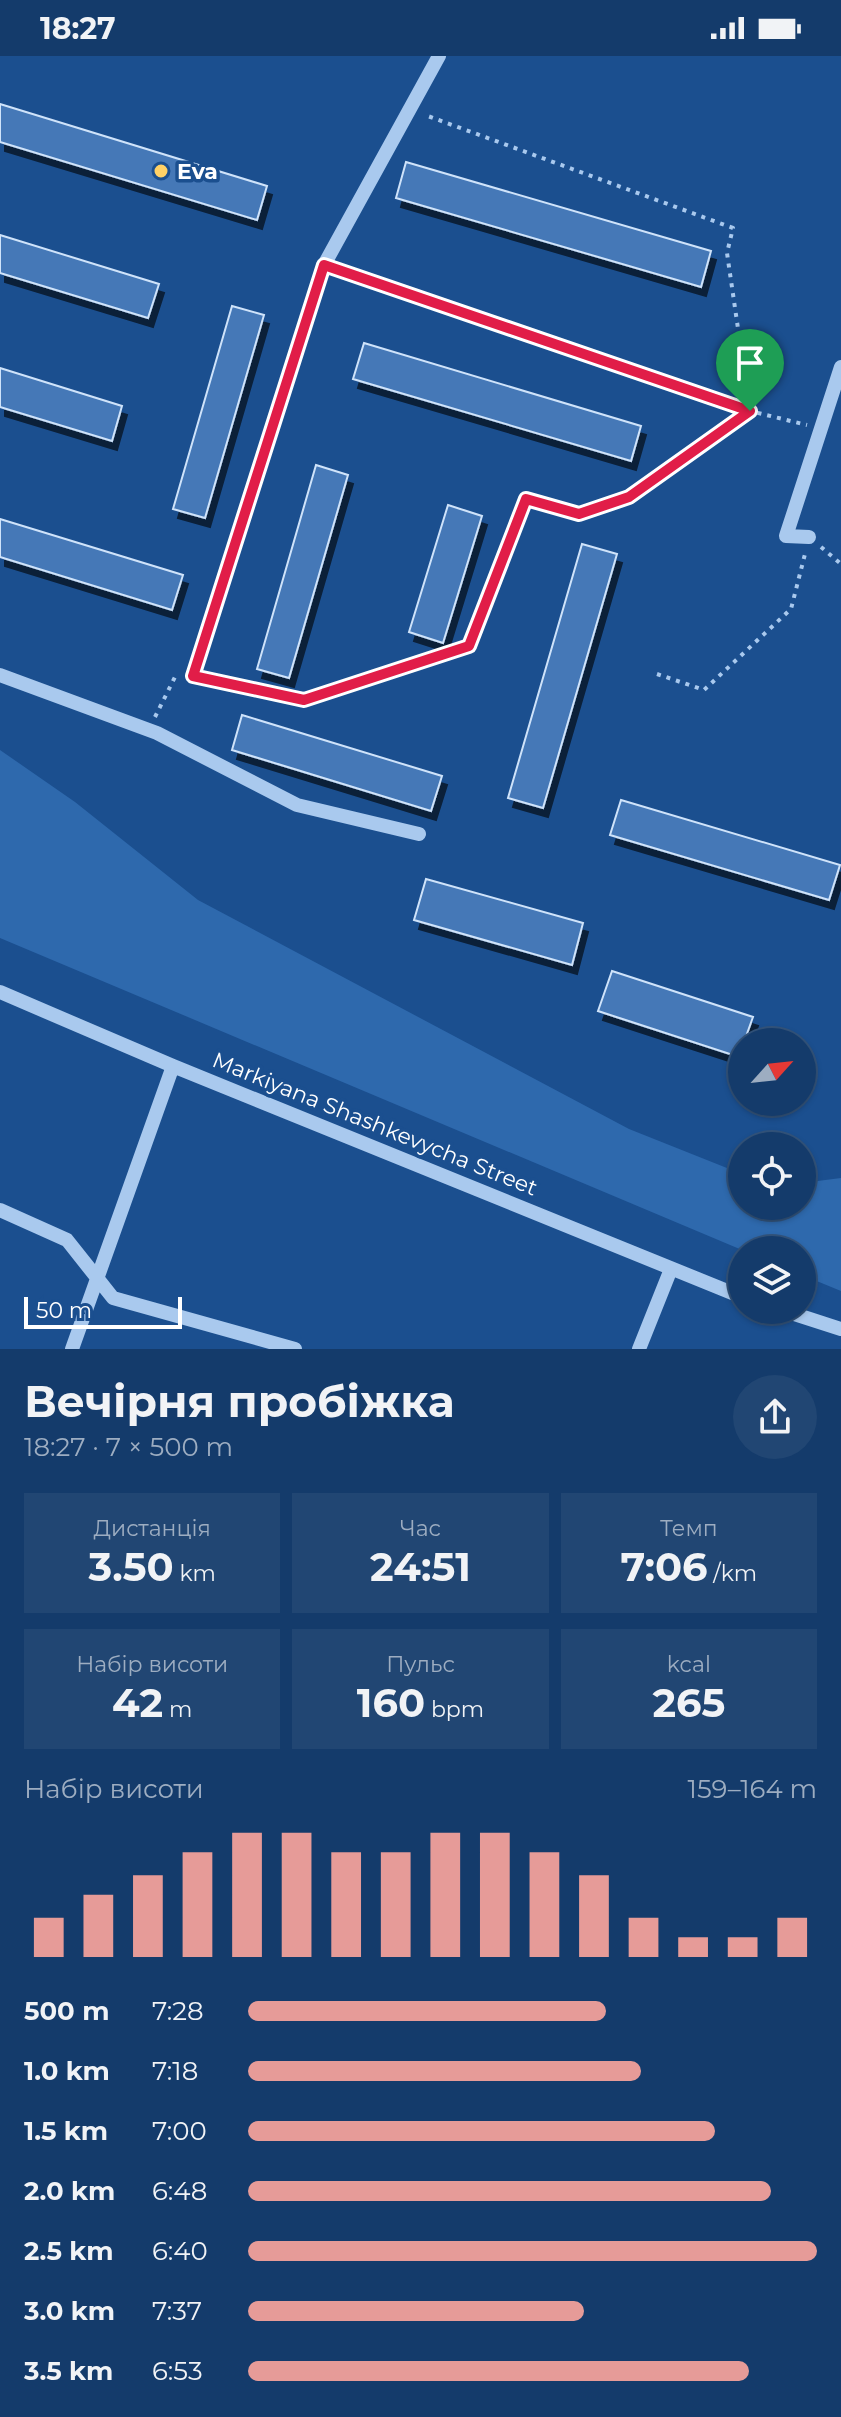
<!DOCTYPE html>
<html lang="uk">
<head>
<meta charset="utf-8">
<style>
  :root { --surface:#143b6b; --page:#214673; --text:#f1f3f6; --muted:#9dadc1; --line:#33557e; --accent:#e69b98 }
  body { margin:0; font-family:Montserrat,sans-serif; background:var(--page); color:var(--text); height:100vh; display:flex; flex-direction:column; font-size:30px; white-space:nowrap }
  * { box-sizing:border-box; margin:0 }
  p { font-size:26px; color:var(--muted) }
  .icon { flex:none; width:44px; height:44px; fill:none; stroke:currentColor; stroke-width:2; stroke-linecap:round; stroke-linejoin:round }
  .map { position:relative; height:1293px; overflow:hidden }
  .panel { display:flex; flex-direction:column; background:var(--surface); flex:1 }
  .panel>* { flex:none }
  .needle { width:52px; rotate:63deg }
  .controls { position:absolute; left:728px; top:972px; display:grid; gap:16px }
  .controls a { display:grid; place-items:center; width:88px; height:88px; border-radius:50%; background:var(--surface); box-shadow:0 2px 6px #0004,0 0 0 2px var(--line); font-size:40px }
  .scale { position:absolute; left:24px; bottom:20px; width:158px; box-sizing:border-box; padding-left:8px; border:4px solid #fff; border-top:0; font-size:22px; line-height:28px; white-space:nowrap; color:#fff; -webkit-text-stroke:6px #1b4f8f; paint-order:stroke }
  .pin { position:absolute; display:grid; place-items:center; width:68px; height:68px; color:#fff; margin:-82px -34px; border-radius:50% 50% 50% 0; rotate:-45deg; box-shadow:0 0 8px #0007 }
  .pin .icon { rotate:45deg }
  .round { display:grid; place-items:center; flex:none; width:84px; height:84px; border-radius:42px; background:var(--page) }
  .head { display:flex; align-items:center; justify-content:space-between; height:136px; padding:0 24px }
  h1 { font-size:44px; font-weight:700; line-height:60px }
  .figures { display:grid; grid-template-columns:repeat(3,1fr); gap:12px; height:136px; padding:8px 24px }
  .figures div { display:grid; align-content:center; border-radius:0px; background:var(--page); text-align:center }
  .figures b { font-size:40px; font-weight:700 }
  .figures small { font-size:22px; font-weight:400 }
  .figures p { font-size:22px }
  .chart { height:224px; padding:16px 24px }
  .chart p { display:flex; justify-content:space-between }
  .chart svg { width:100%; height:144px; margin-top:8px; stroke:var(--accent); stroke-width:6 }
  ul { padding:0 24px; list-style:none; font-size:26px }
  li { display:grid; grid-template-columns:128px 96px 1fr; align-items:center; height:60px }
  li i { height:20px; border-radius:10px; background:var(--accent) }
  .status { display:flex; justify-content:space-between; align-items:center; height:56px; padding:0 40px; background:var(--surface); direction:ltr }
  .status svg { height:22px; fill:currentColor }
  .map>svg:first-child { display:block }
  .green { fill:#2e69ad }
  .building { fill:#4478b7; stroke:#cfe3fa; stroke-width:2; filter:url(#shadow) }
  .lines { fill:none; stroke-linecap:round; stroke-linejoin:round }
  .path { stroke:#a9c9ee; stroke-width:4; stroke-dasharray:4 6; stroke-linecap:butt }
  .minor { stroke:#a9c9ee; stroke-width:14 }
  .route-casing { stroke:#fff; stroke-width:16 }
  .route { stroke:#e11d48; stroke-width:10 }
  .poi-dot { fill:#ffd166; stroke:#1b4f8f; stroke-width:3 }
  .labels { text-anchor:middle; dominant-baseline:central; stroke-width:7; stroke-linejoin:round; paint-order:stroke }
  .poi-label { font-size:22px; font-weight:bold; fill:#fff; stroke:#1b4f8f; text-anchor:start }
  .street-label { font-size:22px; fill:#fff; stroke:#1b4f8f }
</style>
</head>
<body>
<div class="status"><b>18:27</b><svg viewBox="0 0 49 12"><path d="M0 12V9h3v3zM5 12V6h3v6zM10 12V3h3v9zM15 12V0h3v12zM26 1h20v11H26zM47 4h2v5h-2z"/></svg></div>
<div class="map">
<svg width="841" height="1293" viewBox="0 0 841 1293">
  <defs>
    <filter id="shadow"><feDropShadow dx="5" dy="9" stdDeviation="0" flood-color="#0009"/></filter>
  </defs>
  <rect width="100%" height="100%" fill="#1b4f8f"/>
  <path class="green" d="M0 694 75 746 198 844 629 1073 742 1118V1150H802V1127L841 1122V1235L802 1219V1194H742L0 882Z"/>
  <path class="building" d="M0 48 267 130 257 164 0 86Z
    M406 106 711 195 701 231 396 142Z
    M0 179 159 228 148 262 0 217Z
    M232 250 264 259 205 462 173 453Z
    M364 287 641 370 631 405 353 323Z
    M0 312 122 350 112 385 0 351Z
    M316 409 348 419 289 622 257 613Z
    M448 449 482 460 443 587 409 576Z
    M0 463 183 519 172 554 0 501Z
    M582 488 617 498 543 752 508 742Z
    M242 659 442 720 431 755 232 694Z
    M621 744 840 809 829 844 610 779Z
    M426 823 583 867 572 909 414 864Z
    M612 915 753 961 744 986H742L739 1001 598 955Z"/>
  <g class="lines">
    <path class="path" d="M341 215 750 355 807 369
      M821 491 841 508
      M657 618 704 634 791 553 805 498
      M209 623 304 644 469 590 526 443 579 458 629 441 750 355 727 197 733 172 425 59
      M155 661 177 617"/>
    <path class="minor" d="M809 481 786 480 841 311
      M0 619 157 677 297 749 419 778
      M193 620 324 209 439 0
      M0 936 173 1010 742 1241
      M0 1154 67 1184 113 1242 295 1293
      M782 1254 841 1273
      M72 1293 173 1010
      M639 1293 671 1213"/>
  </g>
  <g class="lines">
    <g class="route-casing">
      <path id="route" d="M324 209 750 355 629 441 579 458 526 443 469 590 304 644 193 620Z"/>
    </g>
    <use href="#route" class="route"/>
  </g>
  <circle class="poi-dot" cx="161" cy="115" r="8"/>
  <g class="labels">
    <g class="poi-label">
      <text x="177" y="115">Eva</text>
    </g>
    <g class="street-label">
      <text transform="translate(375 1068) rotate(22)">Markiyana Shashkevycha Street</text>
    </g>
  </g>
</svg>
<div class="controls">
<a><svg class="needle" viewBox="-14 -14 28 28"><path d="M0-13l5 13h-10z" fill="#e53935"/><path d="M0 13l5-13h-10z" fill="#9dadc1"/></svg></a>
<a><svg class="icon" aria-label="locate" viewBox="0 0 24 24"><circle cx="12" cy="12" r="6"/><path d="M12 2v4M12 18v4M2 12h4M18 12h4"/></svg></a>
<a><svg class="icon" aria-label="layers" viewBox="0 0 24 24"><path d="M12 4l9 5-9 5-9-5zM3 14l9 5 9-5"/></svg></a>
</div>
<div class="scale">50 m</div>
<div class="pin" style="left:750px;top:355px;background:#1e9e55"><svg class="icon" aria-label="arrive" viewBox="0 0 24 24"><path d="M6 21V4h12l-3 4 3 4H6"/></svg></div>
</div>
<section class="panel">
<div class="head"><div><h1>Вечірня пробіжка</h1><p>18:27 · 7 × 500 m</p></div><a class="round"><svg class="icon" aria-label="share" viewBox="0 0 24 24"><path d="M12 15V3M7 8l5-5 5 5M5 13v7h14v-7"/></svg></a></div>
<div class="figures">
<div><p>Дистанція</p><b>3.50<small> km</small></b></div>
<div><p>Час</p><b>24:51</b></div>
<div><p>Темп</p><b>7:06<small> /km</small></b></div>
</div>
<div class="figures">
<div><p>Набір висоти</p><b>42<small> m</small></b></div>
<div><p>Пульс</p><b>160<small> bpm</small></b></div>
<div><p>kcal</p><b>265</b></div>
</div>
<div class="chart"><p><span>Набір висоти</span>159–164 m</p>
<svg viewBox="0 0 160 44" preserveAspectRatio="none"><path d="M5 44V32M15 44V25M25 44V19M35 44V12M45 44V6M55 44V6M65 44V12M75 44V12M85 44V6M95 44V6M105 44V12M115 44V19M125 44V32M135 44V38M145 44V38M155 44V32"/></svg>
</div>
<ul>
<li><b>500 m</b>7:28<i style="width:63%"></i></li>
<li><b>1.0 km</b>7:18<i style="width:69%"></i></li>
<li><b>1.5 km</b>7:00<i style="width:82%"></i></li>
<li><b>2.0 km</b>6:48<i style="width:92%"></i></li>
<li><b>2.5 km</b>6:40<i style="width:100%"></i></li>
<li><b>3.0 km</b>7:37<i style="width:59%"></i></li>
<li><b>3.5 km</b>6:53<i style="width:88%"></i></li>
</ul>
</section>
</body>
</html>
